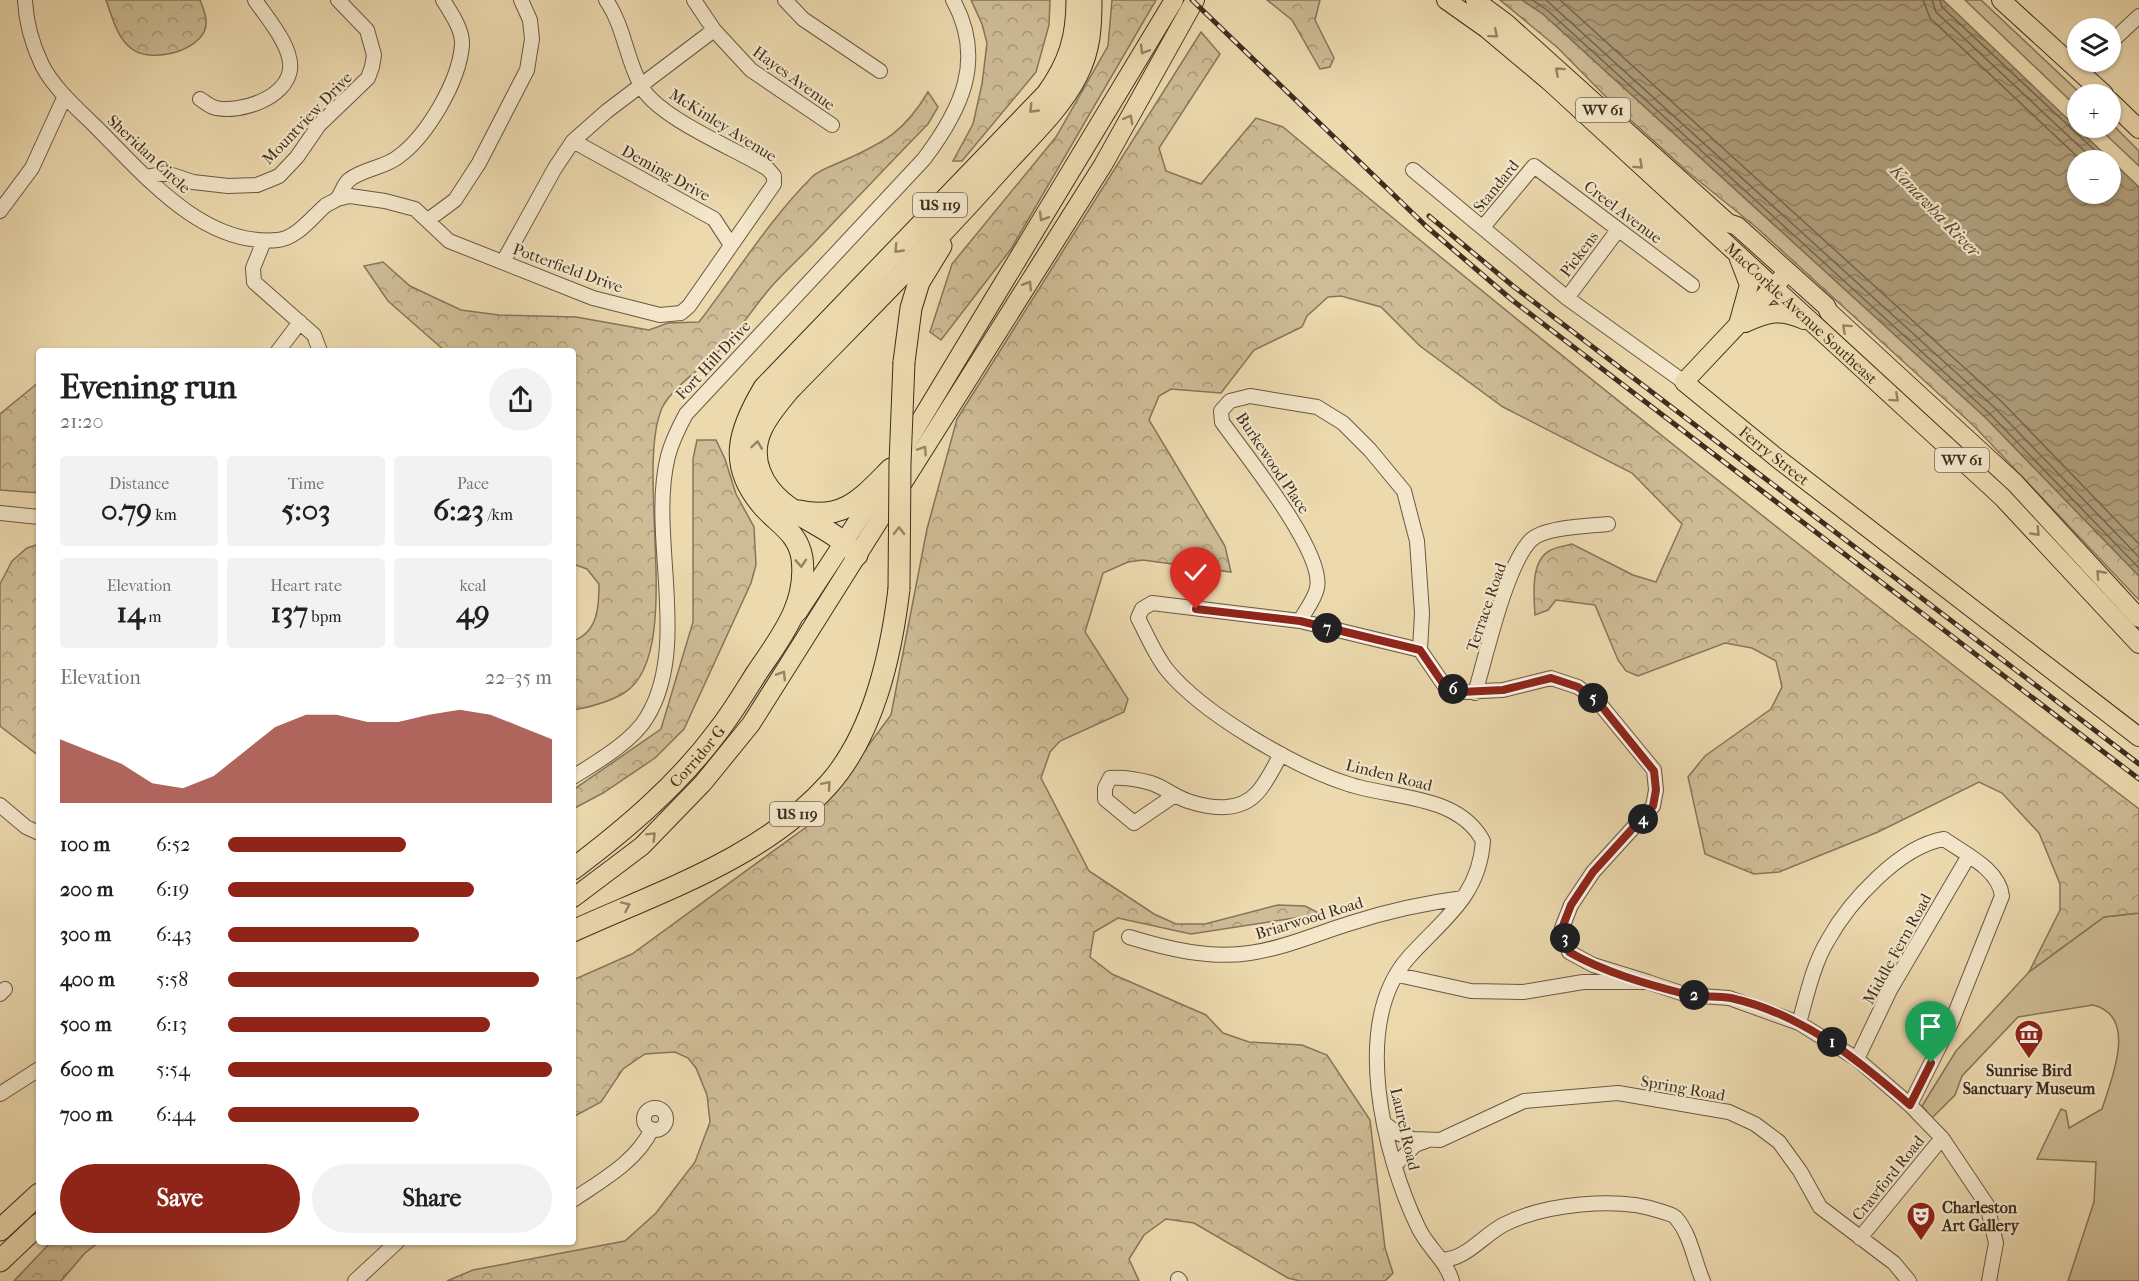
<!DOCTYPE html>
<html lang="en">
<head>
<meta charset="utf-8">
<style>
  :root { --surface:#fff; --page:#f2f2f2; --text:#202124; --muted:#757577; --accent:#8f2418 }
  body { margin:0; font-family:"IM FELL French Canon",serif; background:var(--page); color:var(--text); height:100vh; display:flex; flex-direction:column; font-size:22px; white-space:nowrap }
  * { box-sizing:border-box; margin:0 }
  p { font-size:20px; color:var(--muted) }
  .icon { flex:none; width:33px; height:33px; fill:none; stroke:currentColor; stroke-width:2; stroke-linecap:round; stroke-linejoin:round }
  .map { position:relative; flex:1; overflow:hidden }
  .sheet { position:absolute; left:36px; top:348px; width:540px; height:897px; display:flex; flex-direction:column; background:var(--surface); border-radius:6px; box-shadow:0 2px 4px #0004 }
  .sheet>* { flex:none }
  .fabs { position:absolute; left:2067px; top:18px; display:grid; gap:12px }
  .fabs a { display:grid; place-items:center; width:54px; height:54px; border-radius:50%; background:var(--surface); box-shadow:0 2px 4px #0004; font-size:30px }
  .pin { position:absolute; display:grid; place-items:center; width:51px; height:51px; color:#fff; margin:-62px -26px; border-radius:50% 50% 50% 0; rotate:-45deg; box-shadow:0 0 6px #0007 }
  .pin .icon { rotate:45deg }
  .km { position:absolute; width:30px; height:30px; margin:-15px; border-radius:50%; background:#222; color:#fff; font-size:16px; line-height:30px; text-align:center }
  .round { display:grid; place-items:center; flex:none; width:63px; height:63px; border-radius:32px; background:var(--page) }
  .headline { display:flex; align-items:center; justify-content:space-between; height:102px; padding:0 24px }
  h1 { font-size:33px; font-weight:700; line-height:45px }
  .stats { display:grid; grid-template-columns:repeat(3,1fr); gap:9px; height:102px; padding:6px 24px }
  .stats div { display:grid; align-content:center; border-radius:6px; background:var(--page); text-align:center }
  .stats b { font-size:30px; font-weight:700 }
  .stats small { font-size:16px; font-weight:400 }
  .stats p { font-size:16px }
  .chart { height:168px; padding:12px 24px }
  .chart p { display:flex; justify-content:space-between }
  .chart svg { width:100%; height:108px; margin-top:6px; fill:var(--accent); opacity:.7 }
  .button { display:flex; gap:12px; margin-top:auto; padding:12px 24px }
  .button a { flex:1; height:69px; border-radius:36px; background:var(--accent); color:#fff; font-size:24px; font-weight:700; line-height:69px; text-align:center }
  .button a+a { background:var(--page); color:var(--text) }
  ul { padding:0 24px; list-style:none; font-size:20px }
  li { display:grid; grid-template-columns:96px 72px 1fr; align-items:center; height:45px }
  li i { height:15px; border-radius:8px; background:var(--accent) }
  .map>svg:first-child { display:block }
  .green { fill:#cebc96; stroke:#86755a; stroke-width:1.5 }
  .forest { fill:url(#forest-crowns); stroke:#86755a; stroke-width:1.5 }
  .water { fill:url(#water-waves); stroke:#827257; stroke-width:1.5; fill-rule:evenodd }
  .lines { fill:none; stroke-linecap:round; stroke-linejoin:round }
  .shore { stroke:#76664e; stroke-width:1.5 }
  .minor-casing { stroke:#695943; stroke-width:16 }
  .major-casing { stroke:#3d2e1f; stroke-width:20 }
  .highway-casing { stroke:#3d2e1f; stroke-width:23 }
  .minor { stroke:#f3e6ca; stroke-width:14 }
  .major { stroke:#ecd9ae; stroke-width:18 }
  .highway { stroke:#ecd9ae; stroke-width:21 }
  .rail-casing { stroke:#3d2e1f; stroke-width:5 }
  .rail { stroke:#f3e6ca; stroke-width:3; stroke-dasharray:9; stroke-linecap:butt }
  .highway-bridge-casing { stroke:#3d2e1f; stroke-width:23; stroke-linecap:butt }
  .highway-bridge { stroke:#ecd9ae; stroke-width:21 }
  .oneway { stroke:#948466 }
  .route-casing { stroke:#fff; stroke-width:12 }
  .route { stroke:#8f2418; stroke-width:8 }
  .labels { text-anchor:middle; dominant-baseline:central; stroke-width:4.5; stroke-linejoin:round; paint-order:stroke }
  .shield { fill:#f3e6ca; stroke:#746552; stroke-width:1.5 }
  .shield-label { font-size:15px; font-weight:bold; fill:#3d2e1f }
  .street-label { font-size:16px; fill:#3d2e1f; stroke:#f3e6ca }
  .poi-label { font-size:16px; font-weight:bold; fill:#3d2e1f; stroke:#f3e6ca }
  .water-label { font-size:18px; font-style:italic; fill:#5a4a36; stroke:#f3e6ca }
</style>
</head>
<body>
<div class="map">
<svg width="2139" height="1281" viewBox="0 0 2139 1281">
  <defs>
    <pattern id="forest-crowns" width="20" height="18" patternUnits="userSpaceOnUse" patternTransform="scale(1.5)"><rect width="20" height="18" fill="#cebc96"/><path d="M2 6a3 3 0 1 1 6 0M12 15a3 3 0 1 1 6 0" fill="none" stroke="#a8997a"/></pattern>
    <pattern id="water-waves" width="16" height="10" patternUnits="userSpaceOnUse" patternTransform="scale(1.5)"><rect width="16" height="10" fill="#b09f7d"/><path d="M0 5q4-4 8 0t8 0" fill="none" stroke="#908266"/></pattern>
  </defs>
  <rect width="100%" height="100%" fill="#ecd9ae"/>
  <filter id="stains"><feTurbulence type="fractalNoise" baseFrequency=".00333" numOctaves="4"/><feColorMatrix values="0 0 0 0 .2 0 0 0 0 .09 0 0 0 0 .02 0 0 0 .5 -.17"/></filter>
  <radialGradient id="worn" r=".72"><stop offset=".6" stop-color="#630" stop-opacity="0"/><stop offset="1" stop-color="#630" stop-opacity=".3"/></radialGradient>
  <path class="green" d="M1965 0H1981L2081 94H2078L2077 107Z
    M2111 123 2139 151V166L2099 128H2110Z
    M2139 913V1281H2068L2094 1202 2096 1162 2037 1159 2061 1109 2066 1111 2069 1128 2102 1109C2111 1080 2139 1016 2093 1005L2018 1017 1962 1076 1955 1095 1932 1118 1922 1106 1956 1051 2029 972 2104 917Z"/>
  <path class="forest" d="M106 0H200C204 10 209 22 204 32 194 52 151 63 132 49 117 38 112 17 106 0Z
    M971 0H1050L1049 25 1036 72 962 161H953L973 124 982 84 987 43 982 24Z
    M1112 0H1156L1011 249 941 340 930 332 952 264 1056 137 1108 46Z
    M1267 0H1320L1315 20 1334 58 1330 67 1320 69 1292 20Z
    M1500 0H1522L1543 14 1986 418 2139 576V600L1975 427 1757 228 1688 172 1614 105 1558 48Z
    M1201 32 1220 54 1159 148 1166 171 1201 184 1256 118 1283 127C1564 361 1850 587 2139 809V913L2104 917 2029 972 2060 910V884L2039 833 2002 793 1979 782 1878 832 1779 872 1754 874 1705 854 1688 777 1705 756 1771 709 1782 687 1776 661 1752 648 1725 643 1638 676 1626 671 1618 660 1595 605 1556 600 1548 610 1535 615C1534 597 1530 562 1549 551 1555 547 1565 546 1572 544L1633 575 1656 582 1682 524 1632 473 1503 407 1420 346 1381 307 1341 296 1328 297 1307 316 1302 327 1254 350 1221 393 1171 389 1159 396 1149 420 1225 546 1231 572 1143 560 1128 562 1103 573 1085 632 1128 699 1124 712 1060 741 1050 752 1041 778 1089 871 1154 914 1176 924H1205L1278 905 1305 906 1321 914 1191 934 1118 918 1094 932 1090 957 1112 974 1206 1015 1223 1033 1249 1042 1302 1045 1327 1055 1370 1120 1385 1248 1393 1273 1385 1281H1300L1288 1278 1194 1223 1166 1219 1144 1235 1129 1259 1139 1281H447L473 1270 625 1241 656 1213 695 1162 710 1122 707 1095 696 1068 688 1058 675 1052 645 1054 623 1069 601 1102 573 1117V980L632 954 809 825 891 715 927 529 957 419Z
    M928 92 938 107 928 124C890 163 853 202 815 242 801 257 785 271 771 287 754 307 740 329 723 347 706 365 672 387 662 408 634 473 686 655 624 693 609 702 590 707 573 710V641C598 632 599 607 599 584L587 569 573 564V351H445L388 301 364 266 383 262 410 286 461 310 499 315 576 317 649 330 668 323 699 322C736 274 769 220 812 177 820 169 835 165 845 160 885 142 905 131 928 92Z
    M39 382V493L0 490V414Z
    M697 440H716L725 459 736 494 754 527 756 565 751 583 684 729 655 758 603 793 573 809V790L661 729 693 622V459Z
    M39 544V756L0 726V584L12 561 27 548Z
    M51 1242H99L85 1253 61 1281H14Z"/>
  <path class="water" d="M1522 0H1943L2139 187V576L1986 418 1543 14ZM2078 160H2110V194H2078Z"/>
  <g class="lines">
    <path class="shore" d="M1532 0 1547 10 1990 414 2139 568
      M1546 0 1995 408 2139 557
      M1560 0 2001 401 2139 544
      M1923 0 1930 18 2081 160
      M1932 0 1936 12 2094 160
      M1940 0 1942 7 2105 160"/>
    <g class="minor-casing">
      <path id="minor" d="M25 0C26 24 32 44 42 65 55 90 79 110 99 130 146 177 204 247 278 240 297 238 312 217 325 206 328 203 334 202 337 199 342 193 343 185 349 180 362 169 384 168 398 157 427 136 459 82 462 45 463 30 451 13 443 0
        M694 0 714 30 751 70 832 125
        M785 0 803 19 880 71
        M2110 43 2139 16
        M2080 72 2092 62
        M200 99C205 102 210 107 216 108 240 113 285 99 290 70 293 47 267 18 255 0
        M573 141 714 219 731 245
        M1413 170 1567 298 1684 382
        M146 177 166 173 193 182 228 186 257 185 279 176 297 157 319 125 368 78 372 67 374 55 367 30 338 0
        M337 199 350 196 385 201 415 209 449 241 593 298 660 315 681 313 689 306 774 184V176L768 169C736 149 658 118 641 86 626 58 624 26 606 0
        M0 211 32 168 65 96
        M428 220 455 200 479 163 527 70 532 39 530 20 521 0
        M1483 227 1534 166 1692 285
        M264 241 253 268 254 282 314 335 320 351
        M503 262 555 168 573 141 607 111 714 30
        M1567 298 1618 230
        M278 351 300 322
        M0 513 39 517
        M1300 621C1305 611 1315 599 1317 588 1325 552 1244 453 1222 422L1221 411 1230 401 1250 396 1317 407 1343 423 1370 450 1404 491 1417 541 1422 613 1420 650
        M1475 693C1486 657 1506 565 1531 540 1544 527 1589 526 1608 524
        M573 777C597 762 633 741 647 717 691 645 648 535 668 456 672 441 679 427 686 414L924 159C961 110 986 60 953 0
        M1175 795 1134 823 1105 799V788L1110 778C1123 777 1137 779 1151 783 1164 787 1175 797 1188 801 1211 809 1240 812 1257 793 1267 782 1274 767 1281 754
        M0 805 26 827 39 833
        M1129 937C1168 949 1209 959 1250 953 1285 948 1318 933 1351 923 1388 911 1424 903 1463 898
        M1398 975 1471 991 1523 992 1583 982H1648L1687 995 1729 998 1799 1023 1857 1059 1910 1105 1942 1138 1987 1205 1996 1243 1989 1281
        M0 994 5 989
        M1799 1023C1807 995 1813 965 1828 940 1849 902 1900 846 1944 839 1965 854 1999 869 2002 896L1952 1021 1910 1105
        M1857 1059 1890 990 1968 857
        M0 1094 39 1069
        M644 1119a11 11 0 1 1 22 0a11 11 0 1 1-22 0Z
        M1384 1123 1397 1133 1413 1139 1440 1140 1524 1101 1618 1093 1729 1112 1755 1124 1779 1142 1800 1171 1820 1207 1894 1263 1909 1281
        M1396 1164 1415 1145 1426 1141
        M573 1200C602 1180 636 1162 652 1129
        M1860 1238 1942 1138
        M1441 1260C1467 1259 1481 1237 1503 1225 1543 1204 1618 1196 1660 1211 1665 1213 1673 1214 1676 1218 1691 1235 1694 1261 1703 1281
        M1178 1279 1180 1281
        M355 1281 397 1242
        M1452 1281C1446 1260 1427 1247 1418 1227 1384 1156 1350 1023 1409 957 1443 919 1479 897 1483 841 1458 794 1393 799 1348 784 1295 767 1203 714 1167 670 1155 655 1147 635 1138 618L1142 609 1152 603 1300 621 1420 650 1444 685 1461 692 1503 690 1551 678 1578 687 1599 703 1654 770 1656 790 1653 806 1593 872 1571 905 1562 928 1569 952 1593 965 1648 982"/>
    </g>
    <g class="major-casing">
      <g id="major">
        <path id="s1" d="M1446 0 1487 29 1549 81 2002 497 2139 644"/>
        <path d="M1475 0 1506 23 1728 223 1737 226 1826 306 1829 312 2015 483 2139 618"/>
        <path d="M2001 0 2104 94"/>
        <path d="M2110 101 2139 129"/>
        <path d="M1739 259 1749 285 1739 321"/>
        <path id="s2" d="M1781 279 1684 382 1777 458 2139 737"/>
        <path d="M1745 323C1768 313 1780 309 1804 320"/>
        <path d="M899 456 1174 0"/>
        <path d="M798 612 880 487"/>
        <path d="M573 898 642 846 703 783 751 724 1103 165 1195 0"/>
      </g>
    </g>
    <g class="highway-casing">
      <g id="highway">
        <path d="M904 362 911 308 919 282 941 246"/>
        <path d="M799 511C844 521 862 498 891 469"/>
        <path d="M857 555C829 522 776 515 760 472 747 439 769 414 789 390 861 316 934 244 1003 166 1028 138 1060 109 1077 75 1090 50 1091 27 1091 0"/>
        <path id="s3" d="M573 869C626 829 678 785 718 731 732 713 744 693 756 674 780 638 808 605 802 558 798 532 777 523 762 505 727 464 739 430 764 388L1047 94C1069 63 1077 38 1077 0"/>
        <path d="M573 931C661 891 763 858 829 784 874 733 891 655 899 589"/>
        <path d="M0 1230 39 1194"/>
        <path d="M0 1261 39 1224"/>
      </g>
    </g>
    <use href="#minor" class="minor"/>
    <use href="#major" class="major"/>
    <use href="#highway" class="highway"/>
    <g class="rail-casing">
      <path id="rail" d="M1192 0 1427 227 1512 300 2139 779
        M1429 216 1513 286 2139 764"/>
    </g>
    <use href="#rail" class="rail"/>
    <g class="highway-bridge-casing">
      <path id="highway-bridge" d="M899 589 900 463 904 362"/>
    </g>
    <use href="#highway-bridge" class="highway-bridge"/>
  </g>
  <defs><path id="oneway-chevron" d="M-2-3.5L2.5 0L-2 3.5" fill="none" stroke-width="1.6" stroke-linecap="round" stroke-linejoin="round" transform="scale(1.5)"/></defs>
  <g class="oneway">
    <use href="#oneway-chevron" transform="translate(1494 34) rotate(40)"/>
    <use href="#oneway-chevron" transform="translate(1144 50) rotate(121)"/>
    <use href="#oneway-chevron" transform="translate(1559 71) rotate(-138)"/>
    <use href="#oneway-chevron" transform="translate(1033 109) rotate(134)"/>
    <use href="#oneway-chevron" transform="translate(1129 119) rotate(-61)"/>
    <use href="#oneway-chevron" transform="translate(1639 165) rotate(42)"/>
    <use href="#oneway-chevron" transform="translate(1043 217) rotate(121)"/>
    <use href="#oneway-chevron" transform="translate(898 249) rotate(134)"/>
    <use href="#oneway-chevron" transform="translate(1028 285) rotate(-58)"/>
    <use href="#oneway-chevron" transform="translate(1846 328) rotate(-138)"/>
    <use href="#oneway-chevron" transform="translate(1895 398) rotate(42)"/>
    <use href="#oneway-chevron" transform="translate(757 445) rotate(-82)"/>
    <use href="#oneway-chevron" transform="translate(923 450) rotate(-56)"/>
    <use href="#oneway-chevron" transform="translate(899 531) rotate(-90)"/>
    <use href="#oneway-chevron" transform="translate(2036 532) rotate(46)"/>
    <use href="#oneway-chevron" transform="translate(801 563) rotate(86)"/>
    <use href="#oneway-chevron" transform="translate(2100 574) rotate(-132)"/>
    <use href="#oneway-chevron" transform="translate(782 675) rotate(-57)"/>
    <use href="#oneway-chevron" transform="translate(827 785) rotate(-49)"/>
    <use href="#oneway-chevron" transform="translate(652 836) rotate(-45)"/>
    <use href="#oneway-chevron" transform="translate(626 906) rotate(-24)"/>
  </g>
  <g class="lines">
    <g class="route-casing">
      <path id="route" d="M1196 609 1300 621 1420 650 1444 685 1461 692 1503 690 1551 678 1578 687 1599 703 1654 771 1656 790 1653 806 1593 872 1571 905 1562 928 1569 952C1604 972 1646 984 1685 994 1700 998 1716 995 1731 998 1802 1014 1856 1058 1910 1105L1931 1063"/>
    </g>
    <use href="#route" class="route"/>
  </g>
  <defs>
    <g id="museum-pin" transform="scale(1.5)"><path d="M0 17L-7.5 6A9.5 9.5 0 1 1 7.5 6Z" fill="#8f2418" stroke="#f3e6ca"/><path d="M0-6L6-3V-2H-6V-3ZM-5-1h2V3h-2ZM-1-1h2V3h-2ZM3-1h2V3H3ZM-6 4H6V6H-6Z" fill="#fff"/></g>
    <g id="theatre-pin" transform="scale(1.5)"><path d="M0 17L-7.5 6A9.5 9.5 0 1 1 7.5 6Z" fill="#8f2418" stroke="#f3e6ca"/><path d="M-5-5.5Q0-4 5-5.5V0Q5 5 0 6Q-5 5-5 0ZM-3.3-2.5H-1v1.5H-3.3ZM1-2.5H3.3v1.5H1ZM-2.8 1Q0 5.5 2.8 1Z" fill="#fff"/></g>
  </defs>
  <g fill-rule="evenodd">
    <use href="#museum-pin" x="2029" y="1034"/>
    <use href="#theatre-pin" x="1921" y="1216"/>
  </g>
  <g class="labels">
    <g class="shield">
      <rect x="1576" y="98" width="54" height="24" rx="4.5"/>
      <rect x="913" y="193" width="54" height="24" rx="4.5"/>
      <rect x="1935" y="448" width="54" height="24" rx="4.5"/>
      <rect x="770" y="802" width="54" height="24" rx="4.5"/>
    </g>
    <g class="shield-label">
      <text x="1603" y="110">WV 61</text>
      <text x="940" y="205">US 119</text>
      <text x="1962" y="460">WV 61</text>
      <text x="797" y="814">US 119</text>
    </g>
    <g class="street-label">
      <text transform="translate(794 78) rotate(36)">Hayes Avenue</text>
      <text transform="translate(307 118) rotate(-46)">Mountview Drive</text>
      <text transform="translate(723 125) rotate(32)">McKinley Avenue</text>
      <text transform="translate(149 154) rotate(43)">Sheridan Circle</text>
      <text transform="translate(666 173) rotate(29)">Deming Drive</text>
      <text transform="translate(1496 186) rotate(-51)">Standard</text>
      <text transform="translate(1623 212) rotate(37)">Creel Avenue</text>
      <text transform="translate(1579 254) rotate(-53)">Pickens</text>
      <text transform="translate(568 268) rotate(20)">Potterfield Drive</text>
      <text stroke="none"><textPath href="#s1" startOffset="474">MacCorkle Avenue Southeast</textPath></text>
      <text transform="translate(713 360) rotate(-47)">Fort Hill Drive</text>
      <text stroke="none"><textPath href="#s2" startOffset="258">Ferry Street</textPath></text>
      <text transform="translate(1273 463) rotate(56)">Burkewood Place</text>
      <text transform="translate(1486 607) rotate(-71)">Terrace Road</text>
      <text stroke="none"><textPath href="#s3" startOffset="168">Corridor G</textPath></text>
      <text transform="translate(1389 775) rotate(14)">Linden Road</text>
      <text transform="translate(1309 918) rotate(-17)">Briarwood Road</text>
      <text transform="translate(1897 949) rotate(-61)">Middle Fern Road</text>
      <text transform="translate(1683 1088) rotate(10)">Spring Road</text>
      <text transform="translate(1405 1129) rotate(77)">Laurel Road</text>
      <text transform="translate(1888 1178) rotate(-51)">Crawford Road</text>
    </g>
    <g class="poi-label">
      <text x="2029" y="1070">Sunrise Bird<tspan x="2029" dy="18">Sanctuary Museum</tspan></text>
      <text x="1942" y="1207" text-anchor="start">Charleston<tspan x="1942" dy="18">Art Gallery</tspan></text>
    </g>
    <g class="water-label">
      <text transform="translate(1935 211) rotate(46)">Kanawha River</text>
    </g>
  </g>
  <rect width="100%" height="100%" filter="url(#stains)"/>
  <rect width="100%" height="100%" fill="url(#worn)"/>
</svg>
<div class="fabs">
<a><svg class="icon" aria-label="layers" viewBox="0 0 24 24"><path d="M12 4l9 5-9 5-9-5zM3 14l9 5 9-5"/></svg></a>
<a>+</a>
<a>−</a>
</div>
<div class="pin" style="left:1931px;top:1063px;background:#1e9e55"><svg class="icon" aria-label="arrive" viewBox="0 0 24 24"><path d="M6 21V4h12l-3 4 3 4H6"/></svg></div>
<div class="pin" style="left:1196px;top:609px;background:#d93025"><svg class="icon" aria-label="check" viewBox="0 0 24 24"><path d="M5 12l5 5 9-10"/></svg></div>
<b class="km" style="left:1832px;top:1042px">1</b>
<b class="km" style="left:1694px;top:995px">2</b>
<b class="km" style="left:1565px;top:938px">3</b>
<b class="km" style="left:1643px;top:819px">4</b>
<b class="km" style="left:1593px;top:698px">5</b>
<b class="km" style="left:1453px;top:689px">6</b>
<b class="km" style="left:1327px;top:628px">7</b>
<section class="sheet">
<div class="headline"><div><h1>Evening run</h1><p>21:20</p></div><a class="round"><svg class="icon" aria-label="share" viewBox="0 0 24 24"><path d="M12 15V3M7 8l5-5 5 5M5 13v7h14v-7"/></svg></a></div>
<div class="stats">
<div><p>Distance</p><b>0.79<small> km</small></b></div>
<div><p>Time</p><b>5:03</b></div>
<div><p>Pace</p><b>6:23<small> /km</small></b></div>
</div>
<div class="stats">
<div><p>Elevation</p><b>14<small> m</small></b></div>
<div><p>Heart rate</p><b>137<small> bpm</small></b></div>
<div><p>kcal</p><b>49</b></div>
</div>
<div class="chart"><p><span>Elevation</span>22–35 m</p>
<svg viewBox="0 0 160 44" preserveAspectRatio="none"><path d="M0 44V18L10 23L20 28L30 36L40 38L50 33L60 23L70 13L80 8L90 8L100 11L110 11L120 8L130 6L140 8L150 13L160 18V44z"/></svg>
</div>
<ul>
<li><b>100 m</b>6:52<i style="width:55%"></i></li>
<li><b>200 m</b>6:19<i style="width:76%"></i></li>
<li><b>300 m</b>6:43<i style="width:59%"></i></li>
<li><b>400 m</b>5:58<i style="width:96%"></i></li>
<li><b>500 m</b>6:13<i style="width:81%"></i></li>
<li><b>600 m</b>5:54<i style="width:100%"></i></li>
<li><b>700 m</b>6:44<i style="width:59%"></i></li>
</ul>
<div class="button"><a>Save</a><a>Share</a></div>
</section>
</div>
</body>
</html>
